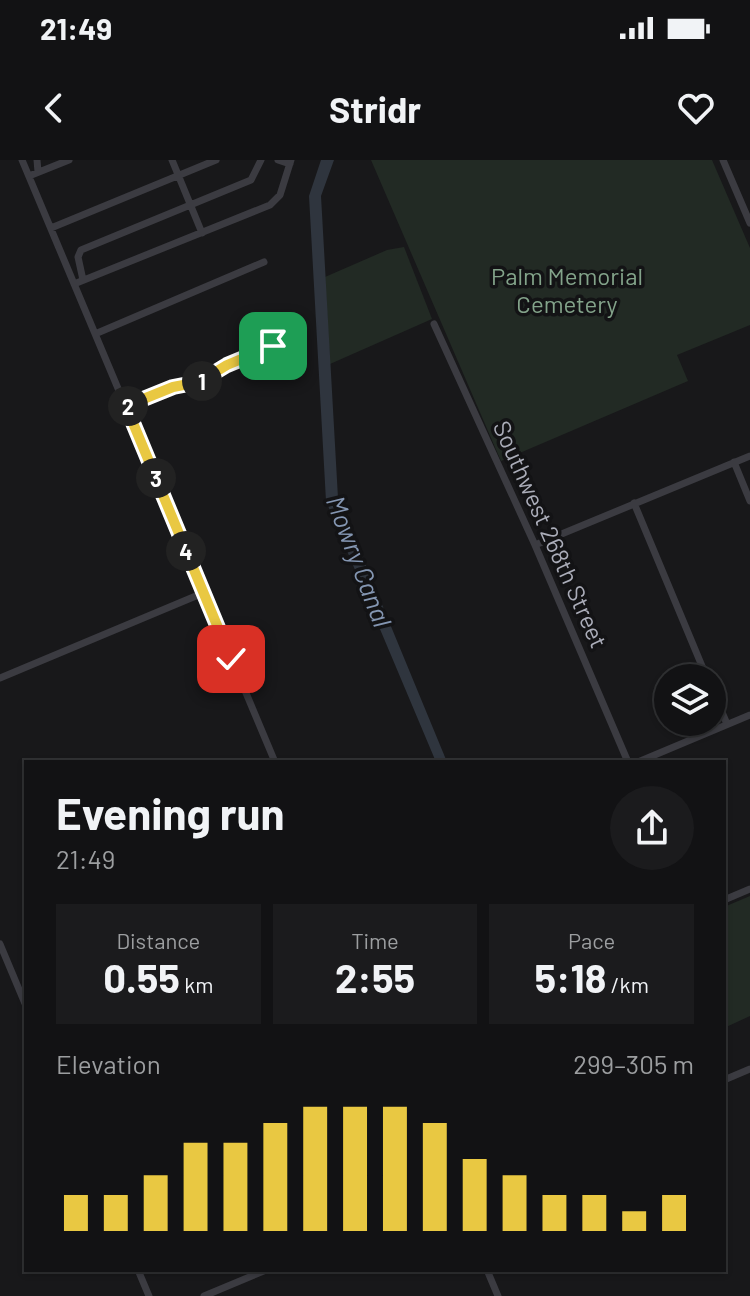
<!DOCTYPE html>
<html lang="en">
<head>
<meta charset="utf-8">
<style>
  :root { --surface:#121214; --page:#1b1b1d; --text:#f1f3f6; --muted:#9c9ea0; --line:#313234; --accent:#e9c842 }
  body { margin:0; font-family:Barlow,sans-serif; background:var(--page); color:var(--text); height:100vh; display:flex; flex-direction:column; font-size:30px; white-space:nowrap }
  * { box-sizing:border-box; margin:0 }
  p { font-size:26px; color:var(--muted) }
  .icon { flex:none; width:44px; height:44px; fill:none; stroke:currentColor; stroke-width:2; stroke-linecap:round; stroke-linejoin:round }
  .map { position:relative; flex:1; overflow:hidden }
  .panel { position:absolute; left:24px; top:600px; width:702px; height:512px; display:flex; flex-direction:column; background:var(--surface); border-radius:0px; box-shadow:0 2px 6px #0004,0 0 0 2px var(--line) }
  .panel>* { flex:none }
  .tools { position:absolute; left:654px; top:504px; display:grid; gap:16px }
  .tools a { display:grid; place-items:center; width:72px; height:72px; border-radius:50%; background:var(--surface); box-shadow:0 2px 6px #0004,0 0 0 2px var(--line); font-size:40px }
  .pin { position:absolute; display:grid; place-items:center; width:68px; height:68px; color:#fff; margin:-34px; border-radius:16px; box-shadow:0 4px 12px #0006 }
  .km { position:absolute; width:40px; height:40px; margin:-20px; border-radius:50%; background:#222; color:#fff; font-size:22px; line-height:40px; text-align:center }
  .round { display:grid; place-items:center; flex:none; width:84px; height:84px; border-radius:42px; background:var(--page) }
  .head { display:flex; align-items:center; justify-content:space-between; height:136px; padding:0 32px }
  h1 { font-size:44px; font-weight:700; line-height:60px }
  .figures { display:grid; grid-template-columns:repeat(3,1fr); gap:12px; height:136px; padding:8px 32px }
  .figures div { display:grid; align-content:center; border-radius:0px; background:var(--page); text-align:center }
  .figures b { font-size:40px; font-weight:700 }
  .figures small { font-size:22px; font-weight:400 }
  .figures p { font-size:22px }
  .chart { height:224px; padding:16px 32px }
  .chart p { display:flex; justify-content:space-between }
  .chart svg { width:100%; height:144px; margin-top:8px; stroke:var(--accent); stroke-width:6 }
  .status { display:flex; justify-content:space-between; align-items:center; height:56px; padding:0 40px; background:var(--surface); direction:ltr }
  .status svg { height:22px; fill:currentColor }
  header { display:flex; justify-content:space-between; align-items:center; height:104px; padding:0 32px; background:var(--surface); font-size:36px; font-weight:700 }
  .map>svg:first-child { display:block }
  .green { fill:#222a24 }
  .water { fill:#2f353e }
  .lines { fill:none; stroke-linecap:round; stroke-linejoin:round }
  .minor { stroke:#3b3b41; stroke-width:7 }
  .route-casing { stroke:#fff; stroke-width:16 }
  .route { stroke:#e9c842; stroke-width:10 }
  .labels { text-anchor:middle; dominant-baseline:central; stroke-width:7; stroke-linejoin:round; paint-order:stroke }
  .park-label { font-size:24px; fill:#83a38a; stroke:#131315 }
  .street-label { font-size:24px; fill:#abadb9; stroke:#131315 }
  .water-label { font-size:26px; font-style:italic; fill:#8496b2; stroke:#131315 }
</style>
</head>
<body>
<div class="status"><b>21:49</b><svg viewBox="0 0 49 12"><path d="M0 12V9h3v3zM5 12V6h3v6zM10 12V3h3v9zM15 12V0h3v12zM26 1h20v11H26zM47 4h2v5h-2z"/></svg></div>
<header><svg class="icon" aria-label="back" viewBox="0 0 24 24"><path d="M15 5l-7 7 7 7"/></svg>Stridr<svg class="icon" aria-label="heart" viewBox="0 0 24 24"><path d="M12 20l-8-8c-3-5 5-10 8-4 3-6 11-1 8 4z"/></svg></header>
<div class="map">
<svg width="750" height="1136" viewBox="0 0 750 1136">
  <rect width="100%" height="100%" fill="#18181a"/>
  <path class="green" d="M371 0H712L750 88V165L677 195 688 221 501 301Z
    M404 87 432 159 330 204 325 117 387 90Z
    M750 736V856L724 868V747Z"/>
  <path class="water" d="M321 0H334L321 36 338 338 447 602H436L326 341 309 36Z"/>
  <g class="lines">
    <path class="minor" d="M22 0 275 602
      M37 0 38 12
      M172 0 202 73
      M278 0 290 4
      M723 0 750 63
      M29 16 69 0
      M51 68 216 0
      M83 120 78 97 81 90 251 20 261 0
      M74 124 270 45 280 35 291 0
      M434 164 535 385 628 602
      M95 174 264 102
      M126 246 173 227 199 222 227 205 273 186
      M734 302 750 341
      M634 343 707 518
      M535 385 750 296
      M0 518 203 433
      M712 529 727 564
      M638 602 750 555
      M724 740 750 729
      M0 784 26 846
      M724 920 750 909
      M138 1110 149 1136
      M487 1110 498 1136
      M204 1136 266 1110"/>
  </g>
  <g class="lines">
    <g class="route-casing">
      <path id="route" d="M231 499 126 246 173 227 199 222 227 205 273 186"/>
    </g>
    <use href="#route" class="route"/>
  </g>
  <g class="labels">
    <g class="park-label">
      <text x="567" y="115">Palm Memorial<tspan x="567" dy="28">Cemetery</tspan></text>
    </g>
    <g class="street-label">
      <text transform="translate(551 374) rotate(66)">Southwest 268th Street</text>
    </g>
    <g class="water-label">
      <text transform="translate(360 401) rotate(69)">Mowry Canal</text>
    </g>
  </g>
</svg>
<div class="tools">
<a><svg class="icon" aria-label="layers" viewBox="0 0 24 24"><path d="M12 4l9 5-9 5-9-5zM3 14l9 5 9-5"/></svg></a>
</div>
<div class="pin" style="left:273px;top:186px;background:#1e9e55"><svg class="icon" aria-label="arrive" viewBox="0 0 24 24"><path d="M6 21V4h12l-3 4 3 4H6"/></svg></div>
<div class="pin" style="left:231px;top:499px;background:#d93025"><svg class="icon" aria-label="check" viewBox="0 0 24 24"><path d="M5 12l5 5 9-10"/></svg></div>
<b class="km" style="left:202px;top:221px">1</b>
<b class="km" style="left:128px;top:246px">2</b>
<b class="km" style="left:156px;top:318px">3</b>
<b class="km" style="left:186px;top:391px">4</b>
<section class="panel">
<div class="head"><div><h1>Evening run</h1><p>21:49</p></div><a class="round"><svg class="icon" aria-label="share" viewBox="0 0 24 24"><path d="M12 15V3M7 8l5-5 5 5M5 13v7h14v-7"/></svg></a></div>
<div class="figures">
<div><p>Distance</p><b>0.55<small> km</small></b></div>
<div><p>Time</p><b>2:55</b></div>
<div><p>Pace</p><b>5:18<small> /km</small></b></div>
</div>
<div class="chart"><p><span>Elevation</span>299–305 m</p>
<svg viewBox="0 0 160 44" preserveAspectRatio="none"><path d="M5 44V33M15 44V33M25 44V27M35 44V17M45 44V17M55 44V11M65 44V6M75 44V6M85 44V6M95 44V11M105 44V22M115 44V27M125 44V33M135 44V33M145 44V38M155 44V33"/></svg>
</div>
</section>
</div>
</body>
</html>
